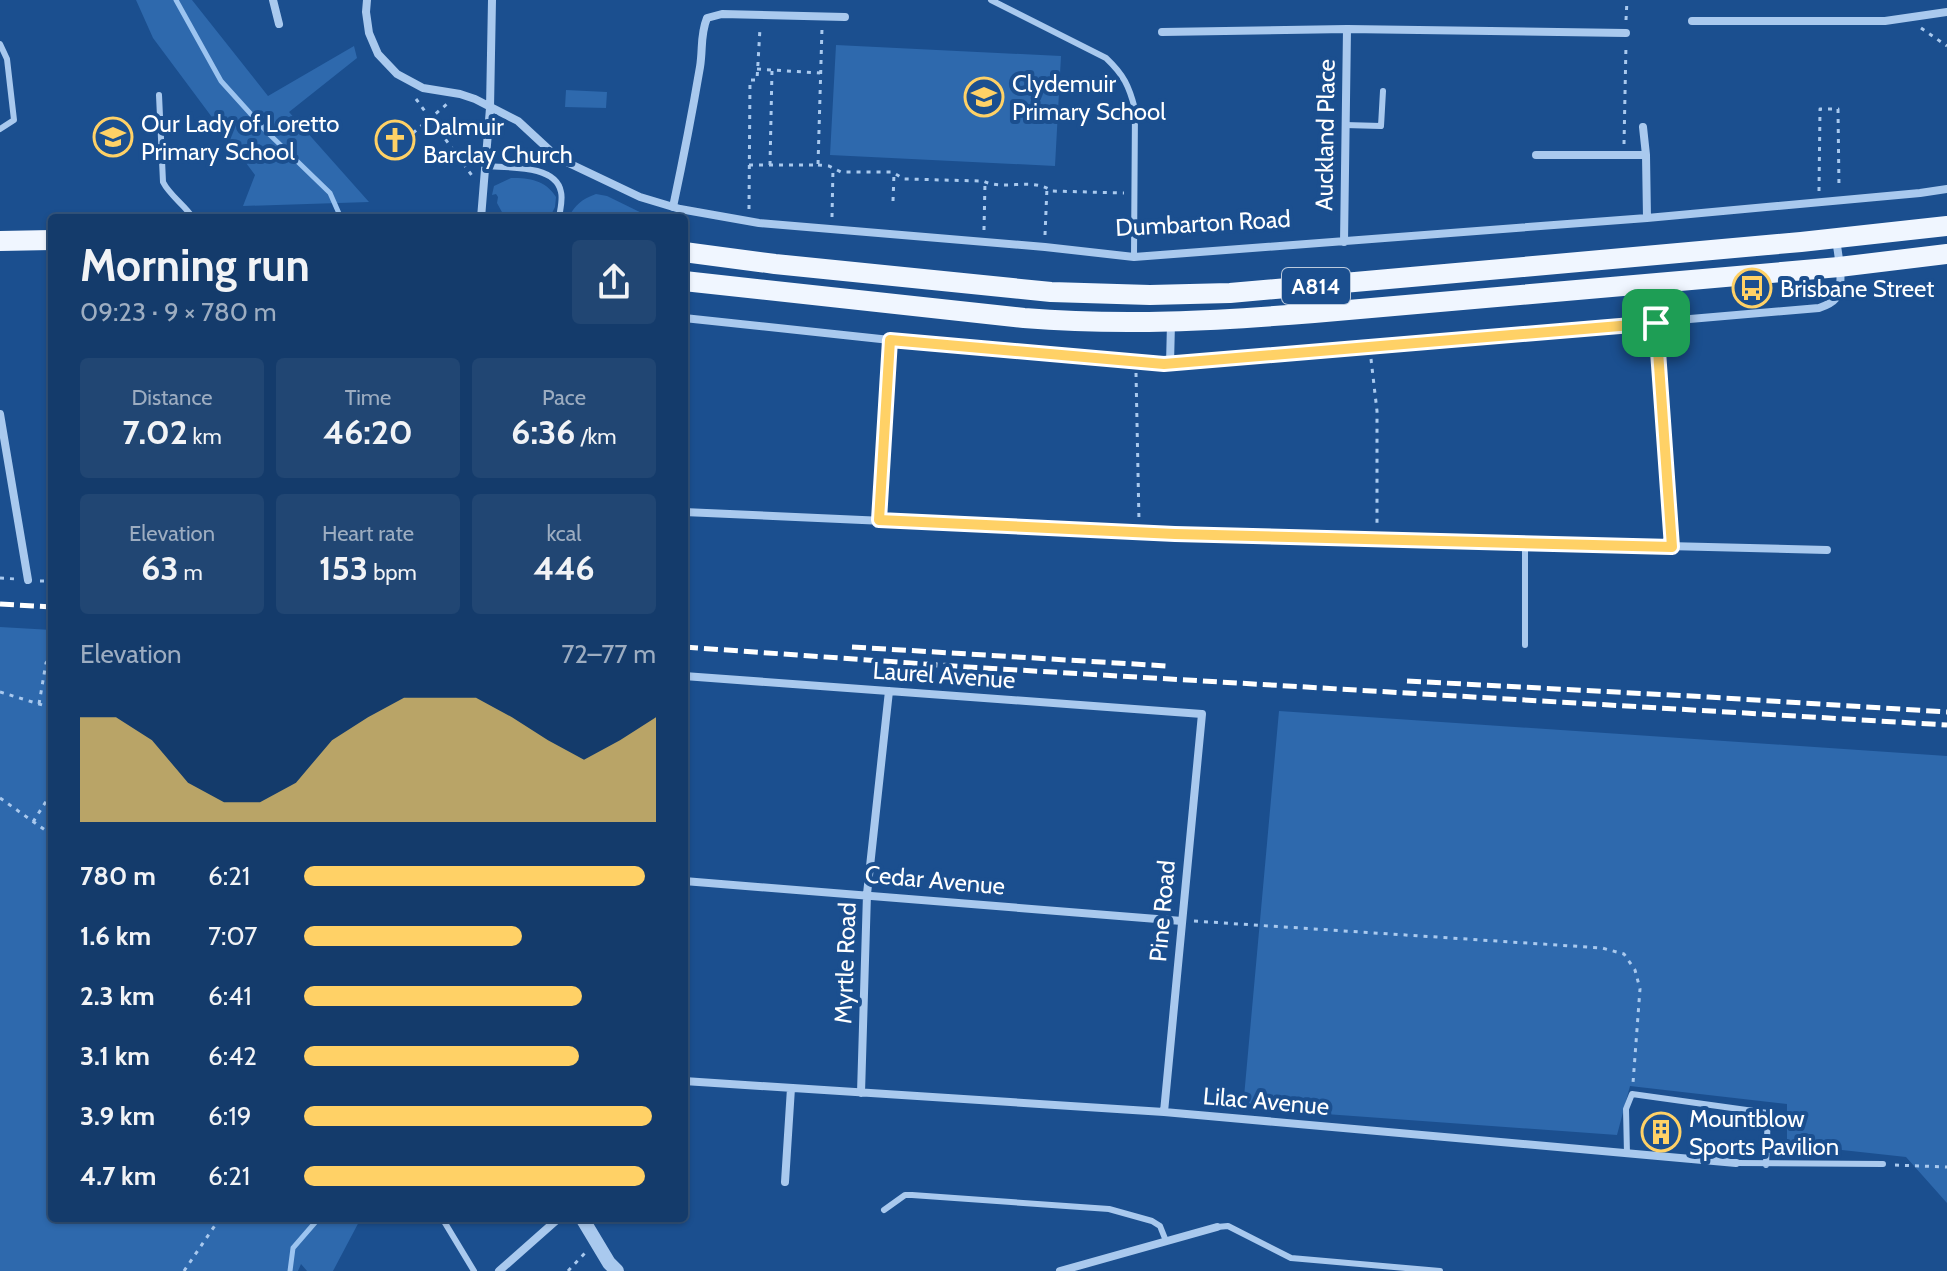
<!DOCTYPE html>
<html lang="en">
<head>
<meta charset="utf-8">
<style>
  :root { --surface:#143b6b; --page:#214673; --text:#f1f3f6; --muted:#9dadc1; --line:#33557e; --accent:#ffd166 }
  body { margin:0; font-family:Cabin,sans-serif; background:var(--page); color:var(--text); height:100vh; display:flex; flex-direction:column; font-size:30px; white-space:nowrap }
  * { box-sizing:border-box; margin:0 }
  p { font-size:26px; color:var(--muted) }
  .icon { flex:none; width:44px; height:44px; fill:none; stroke:currentColor; stroke-width:2; stroke-linecap:round; stroke-linejoin:round }
  .map { position:relative; flex:1; overflow:hidden }
  .side { position:absolute; left:48px; top:214px; width:640px; height:1008px; display:flex; flex-direction:column; background:var(--surface); border-radius:8px; box-shadow:0 2px 6px #0004,0 0 0 2px var(--line) }
  .side>* { flex:none }
  .pin { position:absolute; display:grid; place-items:center; width:68px; height:68px; color:#fff; margin:-34px; border-radius:16px; box-shadow:0 4px 12px #0006 }
  .round { display:grid; place-items:center; flex:none; width:84px; height:84px; border-radius:8px; background:var(--page) }
  .head { display:flex; align-items:center; justify-content:space-between; height:136px; padding:0 32px }
  h1 { font-size:44px; font-weight:800; line-height:60px }
  .stats { display:grid; grid-template-columns:repeat(3,1fr); gap:12px; height:136px; padding:8px 32px }
  .stats div { display:grid; align-content:center; border-radius:8px; background:var(--page); text-align:center }
  .stats b { font-size:34px; font-weight:800 }
  .stats small { font-size:22px; font-weight:400 }
  .stats p { font-size:22px }
  .chart { height:224px; padding:16px 32px }
  .chart p { display:flex; justify-content:space-between }
  .chart svg { width:100%; height:144px; margin-top:8px; fill:var(--accent); opacity:.7 }
  ul { padding:0 32px; list-style:none; font-size:26px }
  li { display:grid; grid-template-columns:128px 96px 1fr; align-items:center; height:60px }
  li i { height:20px; border-radius:10px; background:var(--accent) }
  .map>svg:first-child { display:block }
  .green { fill:#2e69ad }
  .lines { fill:none; stroke-linecap:round; stroke-linejoin:round }
  .stream { stroke:#9cc4f0; stroke-width:5 }
  .path { stroke:#a9c9ee; stroke-width:3; stroke-dasharray:4 6; stroke-linecap:butt }
  .service { stroke:#a9c9ee; stroke-width:6 }
  .minor { stroke:#a9c9ee; stroke-width:8 }
  .tertiary { stroke:#a9c9ee; stroke-width:14 }
  .primary { stroke:#f0f6ff; stroke-width:20 }
  .rail { stroke:#fff; stroke-width:5; stroke-dasharray:14 6; stroke-linecap:butt }
  .route-casing { stroke:#fff; stroke-width:16 }
  .route { stroke:#ffd166; stroke-width:10 }
  .labels { text-anchor:middle; dominant-baseline:central; stroke-width:8; stroke-linejoin:round; paint-order:stroke }
  .shield { fill:#1b4f8f; stroke:#bbcadd; stroke-width:2 }
  .shield-label { font-size:22px; font-weight:bold; fill:#fff }
  .poi-label { font-size:24px; fill:#fff; stroke:#1b4f8f; text-anchor:start }
  .street-label { font-size:24px; fill:#fff; stroke:#1b4f8f }
</style>
</head>
<body>
<div class="map">
<svg width="1947" height="1271" viewBox="0 0 1947 1271">
  <rect width="100%" height="100%" fill="#1b4f8f"/>
  <path class="green" d="M136 0H192L268 96 354 46 357 58 289 112 369 202 243 206 255 175 153 38Z
    M836 45 1061 56 1055 166 830 155Z
    M566 90 607 92 606 108 565 107Z
    M511 178C530 178 545 180 556 197L555 207 551 215 522 218 503 214 497 203 498 197 496 194 492 195 494 186Z
    M596 194 607 196 652 218H568C575 205 582 199 596 194Z
    M0 627 52 630V1218H361L333 1271H307L301 1264 298 1271H0Z
    M1279 711 1947 756V1203L1906 1157 1787 1144V1104L1630 1086 1617 1135 1243 1108Z"/>
  <g class="lines">
    <path class="stream" d="M176 0 221 81 267 132 330 193 341 218
      M290 1271 293 1248 319 1218"/>
    <path class="path" d="M1626 20 1627 0
      M1921 28 1947 46
      M757 69 820 73
      M416 99 473 177
      M413 133 447 104
      M1624 144 1626 44
      M749 165H818L822 28
      M770 165 772 70
      M818 165 829 166 841 172H892L904 179 983 181C1004 191 1032 177 1052 191L1124 193
      M1819 191 1820 109H1838L1839 189
      M893 201 894 173
      M749 209 750 80H757L760 28
      M832 217 833 168
      M984 230 985 182
      M1045 235 1047 187
      M1371 359 1377 411V527
      M1136 373 1139 522
      M0 578 16 579
      M40 581H52
      M0 692 52 708
      M39 704 46 663 52 655
      M0 798 52 835
      M33 822 52 792
      M1194 921 1602 948 1624 954 1635 970 1640 989 1633 1083
      M1895 1165 1947 1167
      M184 1271 220 1218
      M568 1271 585 1253"/>
    <path class="service" d="M991 0 1106 58C1124 75 1129 86 1135 109L1134 257
      M0 44 7 59 14 120 0 129
      M159 95 163 182C170 196 185 205 193 218
      M1345 125 1381 126 1383 91
      M485 166C507 168 556 164 561 192 563 200 560 210 559 218
      M1525 543V645
      M1627 1154 1626 1109 1632 1094 1768 1113 1766 1165
      M1736 1163 1883 1164
      M884 1210 905 1195H912L1109 1209 1152 1221 1160 1226 1166 1241
      M442 1218 474 1271
      M1217 1227 1228 1226 1291 1258 1440 1271"/>
    <path class="minor" d="M273 0 279 24
      M367 0 366 12 369 33 378 54 397 74 423 88 460 94 475 99 518 121 558 158 640 197 680 209 759 223 1045 247 1134 257 1647 218 1920 193 1947 189
      M1692 21H1885L1947 12
      M1162 32 1347 29 1626 33
      M1643 127 1646 155 1647 218
      M1536 155H1646
      M673 207C683 160 692 114 700 67 703 49 700 35 707 18L722 14 845 17
      M481 218 490 108 492 0
      M1344 242 1347 29
      M684 318 890 340 1164 364 1819 308C1825 306 1832 303 1836 298 1845 287 1838 254 1836 239
      M1656 323 1672 547
      M1170 364 1171 323
      M0 414 28 580
      M684 512 1175 534 1827 550
      M879 520 890 340
      M684 676 1202 714 1164 1112
      M684 881 1182 921
      M684 1081 1164 1112 1736 1163
      M861 1093 867 894 889 691
      M785 1182 791 1088
      M499 1271 559 1218
      M1060 1271 1217 1227"/>
    <path class="tertiary" d="M582 1218 609 1263 617 1271"/>
    <path class="primary" d="M0 241 52 240
      M684 252 775 264 1051 292 1150 295 1230 293 1411 277 1801 242 1947 226
      M684 281 1024 318C1123 326 1215 321 1314 313L1839 267 1947 254"/>
    <path class="rail" d="M0 604 52 607
      M684 647 967 667 1947 725
      M852 647 1167 666
      M1407 681 1708 697 1947 712"/>
  </g>
  <g class="lines">
    <g class="route-casing">
      <path id="route" d="M1656 323 1672 547 1175 534 879 520 890 340 1164 364Z"/>
    </g>
    <use href="#route" class="route"/>
  </g>
  <defs>
    <g id="school-ring" transform="scale(2)"><circle r="9.5" fill="#1b4f8f" stroke="#ffd166" stroke-width="1.5"/><path d="M0-5L7-2L0 1L-7-2ZM-4 1L0 2.5L4 1V4Q0 6-4 4Z" fill="#ffd166"/></g>
    <g id="church-ring" transform="scale(2)"><circle r="9.5" fill="#1b4f8f" stroke="#ffd166" stroke-width="1.5"/><path d="M-1.2-6h2.4v3.5h3.3v2.4h-3.3V6h-2.4V-.1h-3.3v-2.4h3.3Z" fill="#ffd166"/></g>
    <g id="bus-ring" transform="scale(2)"><circle r="9.5" fill="#1b4f8f" stroke="#ffd166" stroke-width="1.5"/><path d="M-5-6H5V4H4V6H2V4H-2V6H-4V4H-5ZM-3.5-4V0h7V-4ZM-3.5 1.2v1.5H-2V1.2ZM2 1.2v1.5H3.5V1.2Z" fill="#ffd166"/></g>
    <g id="building-ring" transform="scale(2)"><circle r="9.5" fill="#1b4f8f" stroke="#ffd166" stroke-width="1.5"/><path d="M-4-6H4V6H1V3H-1V6H-4ZM-2.5-4.3h1.7v1.8h-1.7ZM.8-4.3h1.7v1.8H.8ZM-2.5-1h1.7V.8h-1.7ZM.8-1h1.7V.8H.8Z" fill="#ffd166"/></g>
  </defs>
  <g fill-rule="evenodd">
    <use href="#school-ring" x="984" y="97"/>
    <use href="#school-ring" x="113" y="137"/>
    <use href="#church-ring" x="395" y="140"/>
    <use href="#bus-ring" x="1752" y="288"/>
    <use href="#building-ring" x="1661" y="1132"/>
  </g>
  <g class="labels">
    <rect class="shield" x="1282" y="268" width="68" height="36" rx="6"/>
    <g class="shield-label">
      <text x="1316" y="286">A814</text>
    </g>
    <g class="poi-label">
      <text x="1012" y="83">Clydemuir<tspan x="1012" dy="28">Primary School</tspan></text>
      <text x="141" y="123">Our Lady of Loretto<tspan x="141" dy="28">Primary School</tspan></text>
      <text x="423" y="126">Dalmuir<tspan x="423" dy="28">Barclay Church</tspan></text>
      <text x="1780" y="288">Brisbane Street</text>
      <text x="1689" y="1118">Mountblow<tspan x="1689" dy="28">Sports Pavilion</tspan></text>
    </g>
    <g class="street-label">
      <text transform="translate(1325 135) rotate(-89)">Auckland Place</text>
      <text transform="translate(1203 223) rotate(-3)">Dumbarton Road</text>
      <text transform="translate(944 675) rotate(4)">Laurel Avenue</text>
      <text transform="translate(935 880) rotate(5)">Cedar Avenue</text>
      <text transform="translate(1162 911) rotate(-85)">Pine Road</text>
      <text transform="translate(845 963) rotate(-88)">Myrtle Road</text>
      <text transform="translate(1266 1101) rotate(5)">Lilac Avenue</text>
    </g>
  </g>
</svg>
<div class="pin" style="left:1656px;top:323px;background:#1e9e55"><svg class="icon" aria-label="arrive" viewBox="0 0 24 24"><path d="M6 21V4h12l-3 4 3 4H6"/></svg></div>
<section class="side">
<div class="head"><div><h1>Morning run</h1><p>09:23 · 9 × 780 m</p></div><a class="round"><svg class="icon" aria-label="share" viewBox="0 0 24 24"><path d="M12 15V3M7 8l5-5 5 5M5 13v7h14v-7"/></svg></a></div>
<div class="stats">
<div><p>Distance</p><b>7.02<small> km</small></b></div>
<div><p>Time</p><b>46:20</b></div>
<div><p>Pace</p><b>6:36<small> /km</small></b></div>
</div>
<div class="stats">
<div><p>Elevation</p><b>63<small> m</small></b></div>
<div><p>Heart rate</p><b>153<small> bpm</small></b></div>
<div><p>kcal</p><b>446</b></div>
</div>
<div class="chart"><p><span>Elevation</span>72–77 m</p>
<svg viewBox="0 0 160 44" preserveAspectRatio="none"><path d="M0 44V12L10 12L20 19L30 32L40 38L50 38L60 32L70 19L80 12L90 6L100 6L110 6L120 12L130 19L140 25L150 19L160 12V44z"/></svg>
</div>
<ul>
<li><b>780 m</b>6:21<i style="width:97%"></i></li>
<li><b>1.6 km</b>7:07<i style="width:62%"></i></li>
<li><b>2.3 km</b>6:41<i style="width:79%"></i></li>
<li><b>3.1 km</b>6:42<i style="width:78%"></i></li>
<li><b>3.9 km</b>6:19<i style="width:99%"></i></li>
<li><b>4.7 km</b>6:21<i style="width:97%"></i></li>
</ul>
</section>
</div>
</body>
</html>
